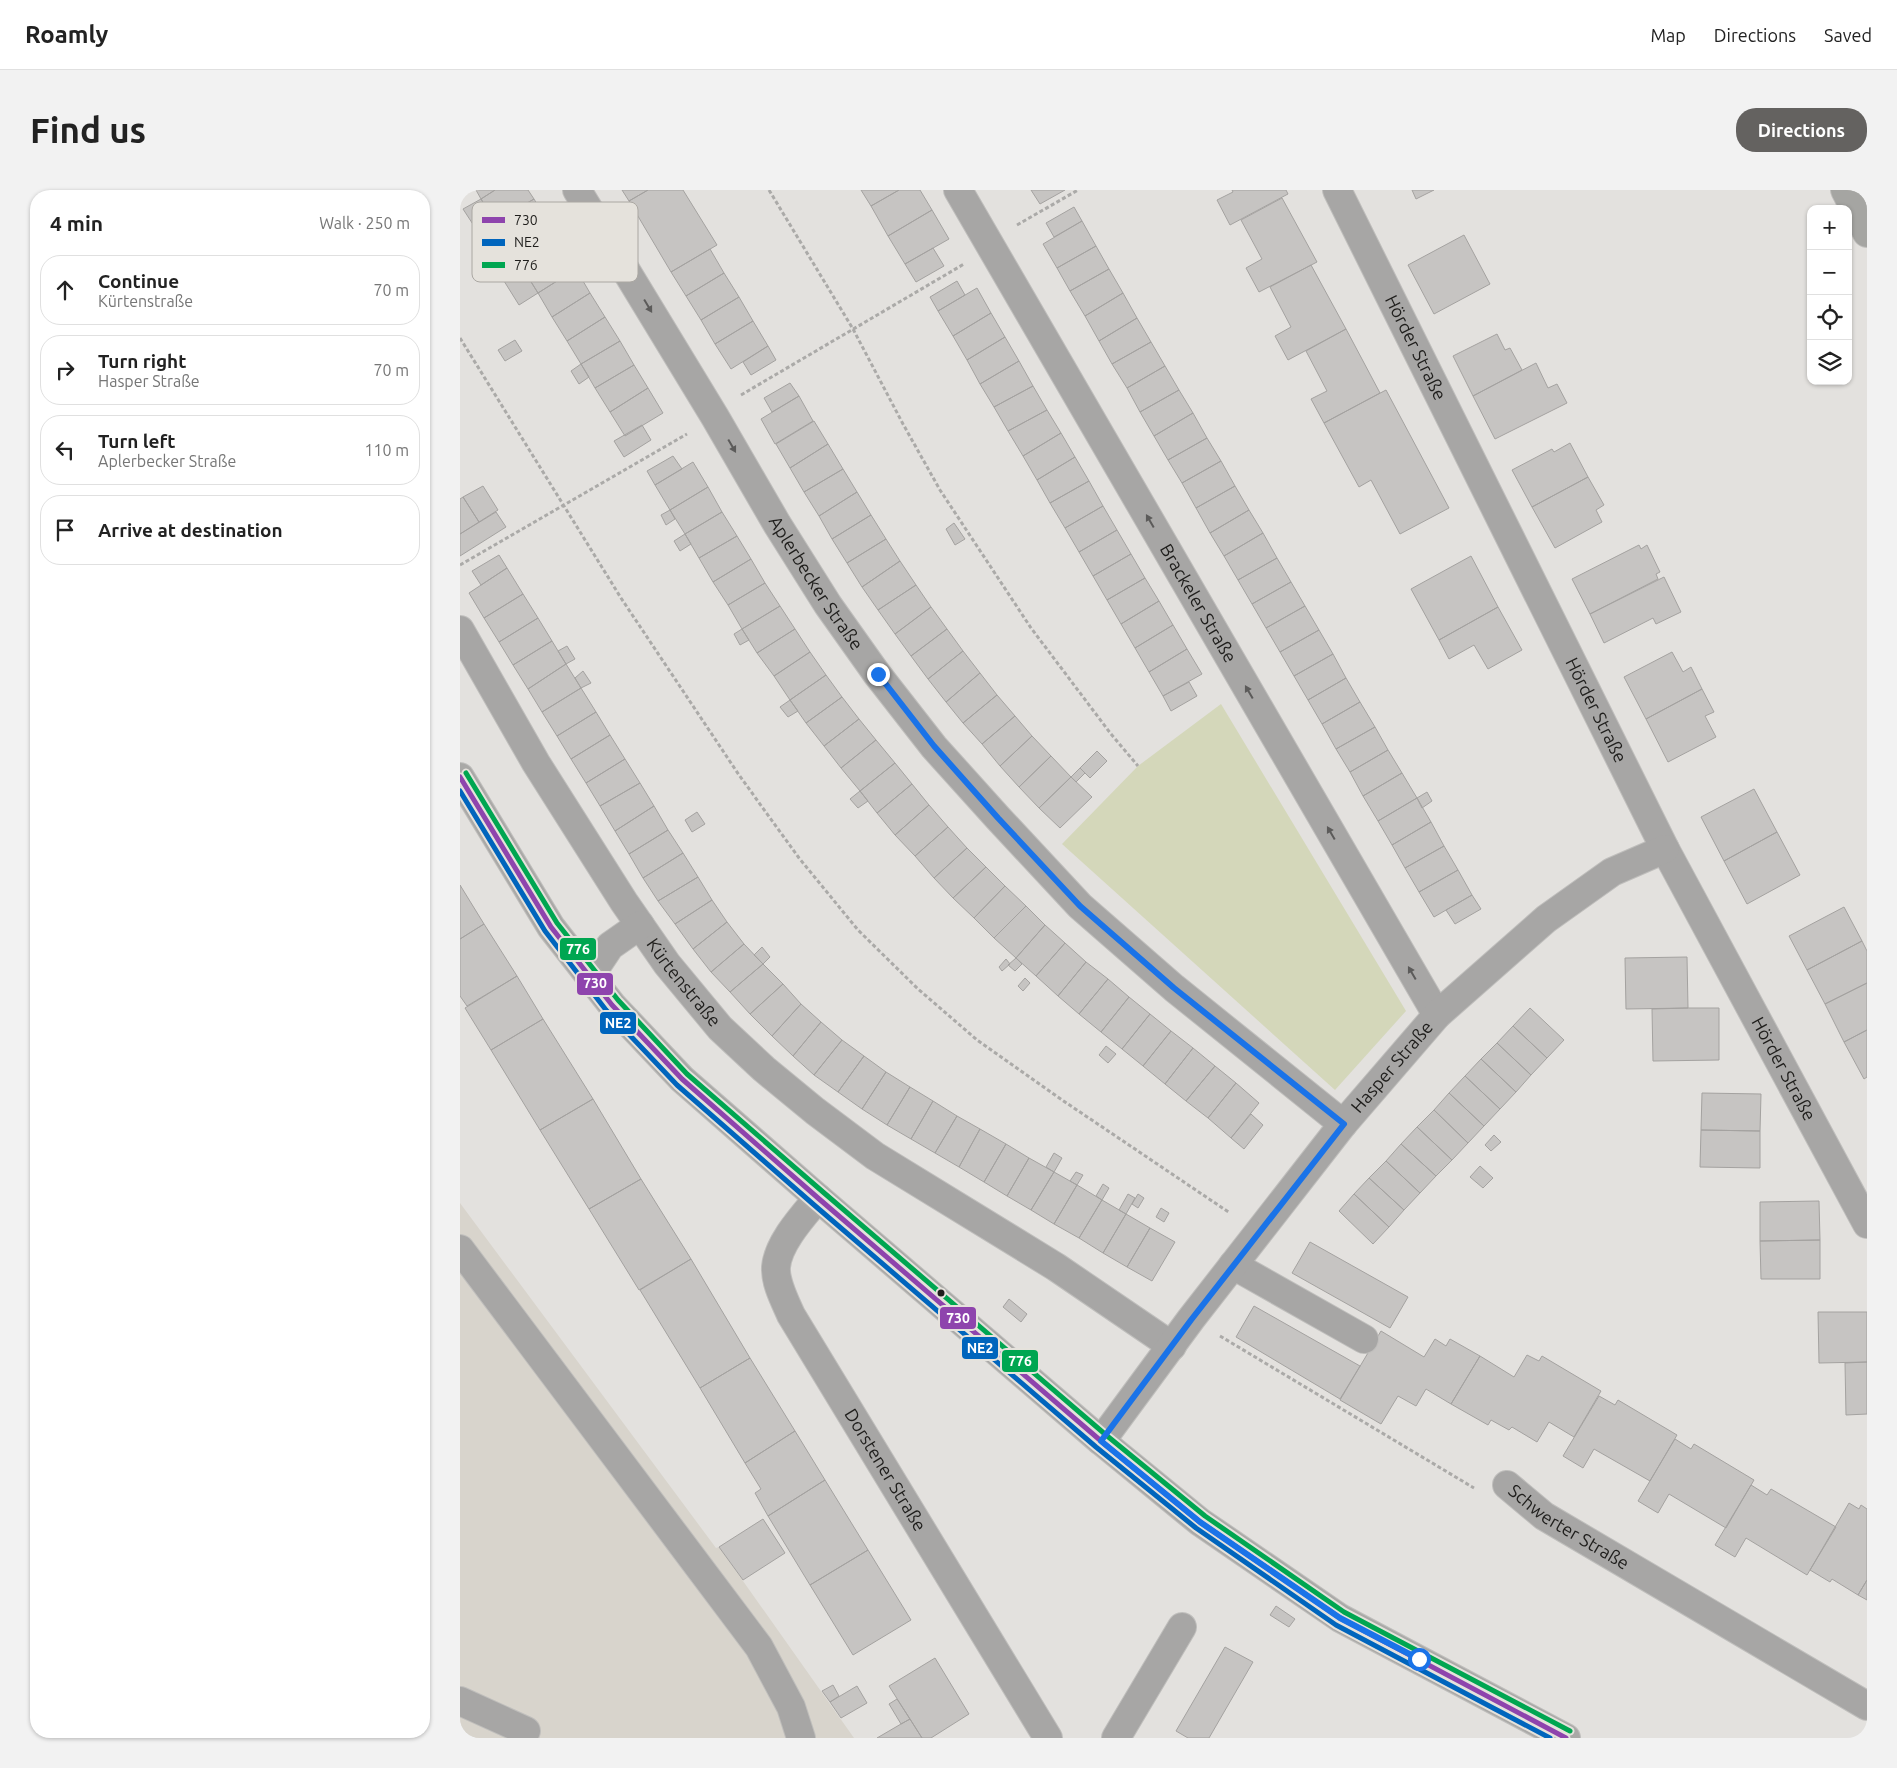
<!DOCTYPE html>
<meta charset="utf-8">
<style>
body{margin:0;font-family:Ubuntu,sans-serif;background:#f2f2f2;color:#222}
.controls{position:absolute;right:15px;top:15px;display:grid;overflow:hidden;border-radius:10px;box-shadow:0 1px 4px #0004}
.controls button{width:45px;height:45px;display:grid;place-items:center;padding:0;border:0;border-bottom:1px solid #e0e0e0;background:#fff;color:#222;font:25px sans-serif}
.stop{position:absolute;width:15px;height:15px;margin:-11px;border:4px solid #1a73e8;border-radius:50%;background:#fff}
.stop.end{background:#1a73e8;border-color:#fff;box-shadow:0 1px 5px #0008}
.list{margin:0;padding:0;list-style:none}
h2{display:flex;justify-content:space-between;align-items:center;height:65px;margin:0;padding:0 20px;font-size:21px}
h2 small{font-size:16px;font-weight:400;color:#767676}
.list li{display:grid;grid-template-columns:32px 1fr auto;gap:15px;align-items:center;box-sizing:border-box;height:70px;margin:0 10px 10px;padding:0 10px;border:1px solid #e0e0e0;border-radius:20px}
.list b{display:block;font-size:19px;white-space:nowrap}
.list p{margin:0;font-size:16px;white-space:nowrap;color:#767676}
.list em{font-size:16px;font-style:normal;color:#767676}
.icon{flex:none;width:28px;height:28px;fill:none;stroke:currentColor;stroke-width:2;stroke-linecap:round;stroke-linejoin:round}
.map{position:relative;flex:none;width:1407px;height:1548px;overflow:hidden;border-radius:20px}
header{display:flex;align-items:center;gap:30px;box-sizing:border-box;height:70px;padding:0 25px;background:#fff;border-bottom:1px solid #e0e0e0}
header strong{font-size:24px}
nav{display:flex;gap:28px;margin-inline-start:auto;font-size:18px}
.intro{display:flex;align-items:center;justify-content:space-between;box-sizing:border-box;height:120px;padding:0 30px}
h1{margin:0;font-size:35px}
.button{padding:12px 22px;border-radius:20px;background:#646260;color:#fff;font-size:18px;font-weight:700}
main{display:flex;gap:30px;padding:0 30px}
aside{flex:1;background:#fff;border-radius:20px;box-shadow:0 1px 4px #0004}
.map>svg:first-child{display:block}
</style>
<header>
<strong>Roamly</strong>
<nav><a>Map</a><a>Directions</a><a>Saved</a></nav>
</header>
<div class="intro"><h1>Find us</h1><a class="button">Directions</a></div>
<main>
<aside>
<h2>4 min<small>Walk · 250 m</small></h2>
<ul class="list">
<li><svg class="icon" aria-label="ahead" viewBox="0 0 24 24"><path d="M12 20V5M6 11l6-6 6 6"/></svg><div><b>Continue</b><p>Kürtenstraße</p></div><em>70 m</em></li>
<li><svg class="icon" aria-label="right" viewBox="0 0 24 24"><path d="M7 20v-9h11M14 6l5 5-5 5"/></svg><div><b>Turn right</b><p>Hasper Straße</p></div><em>70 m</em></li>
<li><svg class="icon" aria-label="left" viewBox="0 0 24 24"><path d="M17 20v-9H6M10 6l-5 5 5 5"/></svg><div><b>Turn left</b><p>Aplerbecker Straße</p></div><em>110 m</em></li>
<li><svg class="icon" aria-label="arrive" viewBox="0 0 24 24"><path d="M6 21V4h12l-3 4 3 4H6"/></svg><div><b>Arrive at destination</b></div></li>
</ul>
</aside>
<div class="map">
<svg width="1407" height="1548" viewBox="0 0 1407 1548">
<rect width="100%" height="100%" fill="#e3e1de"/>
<path fill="#d8d4cc" d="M0 1013 256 1358 259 1357 394 1548H0Z"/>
<path fill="#d4d7ba" d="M761 514 946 821 875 900 602 654 678 576Z"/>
<path fill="#c6c4c2" stroke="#a4a2a0" d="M16 0H35L21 9Z
M35 0H68L74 9 35 32 21 9Z
M162 0H188L169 11Z
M188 0H223L257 55 211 82 169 11Z
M401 0H439L411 16Z
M439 0H460L472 20 428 46 411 16Z
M571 0H605L580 14Z
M772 0H826L828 4 770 35 757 10 773 2Z
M952 0H974L956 9Z
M822 8 857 72 799 102 786 78 802 69 781 30Z
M21 9 35 32 18 42 3 19Z
M74 9 88 32 49 56 35 32Z
M614 17 622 31 594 47 586 33Z
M472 20 489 49 445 74 428 46Z
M622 31 636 56 597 78 583 54Z
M1004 45 1030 94 974 124 948 75Z
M102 56 116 79 78 103 63 79Z
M636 56 649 79 610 101 597 78Z
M473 58 484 76 456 92 445 74Z
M250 59 264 83 226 106 211 82Z
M851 75 886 139 828 170 815 146 831 137 810 97Z
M63 79 78 103 59 115 44 91Z
M116 79 130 103 92 127 78 103Z
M649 79 663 103 625 126 610 101Z
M264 83 279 107 241 130 226 106Z
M497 91 505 105 478 121 470 107Z
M517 98 531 123 493 146 478 121Z
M130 103 145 127 107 151 92 127Z
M663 103 677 128 639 151 625 126Z
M279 107 293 131 255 154 241 130Z
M531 123 545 147 507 170 493 146Z
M145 127 160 151 121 174 107 151Z
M677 128 691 152 652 174 639 151Z
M293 131 308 156 271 179 255 154Z
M886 139 920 203 864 233 851 209 867 201 846 161Z
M1037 144 1045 160 1050 158 1062 180 1013 206 993 166Z
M545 147 559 171 520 194 507 170Z
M55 150 62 161 45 171 38 160Z
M160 151 174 175 135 198 121 174Z
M691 152 705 176 667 198 652 174Z
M308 156 316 170 291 185 283 172Z
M559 171 573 196 534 217 520 194Z
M1076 173 1088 198 1097 194 1107 213 1035 249 1013 206Z
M121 174 129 187 119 194 111 181Z
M174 175 188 198 150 222 135 198Z
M705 176 719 200 680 222 667 198Z
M330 193 339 206 312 222 304 208Z
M573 196 587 220 548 241 534 217Z
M188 198 203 223 165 246 150 222Z
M719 200 733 223 694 246 680 222Z
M926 200 989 318 940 344 911 290 899 297 864 233Z
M339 206 353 231 315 254 301 229Z
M587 220 601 243 563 266 548 241Z
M733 223 747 248 708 270 694 246Z
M354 231 368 254 330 278 316 254Z
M182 235 191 250 164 267 154 251Z
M601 243 615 267 577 290 563 266Z
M747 248 761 271 722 293 708 270Z
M1110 253 1128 287 1072 317 1052 280 1092 259 1094 262Z
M368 254 383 279 344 302 330 278Z
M213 266 222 279 195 295 187 281Z
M615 267 629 291 590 313 577 290Z
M761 271 775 296 736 318 722 293Z
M233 272 248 297 210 320 195 295Z
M383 279 397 302 359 326 344 302Z
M1128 287 1144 315 1136 320 1142 332 1095 358 1072 317Z
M629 291 643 316 605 338 590 313Z
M23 296 38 320 19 332 3 307Z
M775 296 789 320 750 343 736 318Z
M248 297 262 322 225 344 210 320Z
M397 302 411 325 372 349 359 326Z
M3 307 19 332 0 344V309Z
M643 316 657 340 619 362 605 338Z
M210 320 215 329 206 335 201 325Z
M789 320 803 343 764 366 750 343Z
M36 322 46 337 0 366V344Z
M262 322 277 346 239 368 225 344Z
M411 325 426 349 387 373 372 349Z
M494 333 505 349 495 355 486 339Z
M657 340 671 364 633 386 619 362Z
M803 343 817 368 778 390 764 366Z
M225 344 231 354 220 361 214 351Z
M277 346 291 369 253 392 239 368Z
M426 349 440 371 402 397 387 373Z
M1179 355 1181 359 1187 355 1200 382 1196 384 1198 389 1130 424 1112 389Z
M671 364 685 388 647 410 633 386Z
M39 365 47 378 21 395 12 381Z
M1011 366 1038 417 979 450 951 399Z
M817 368 831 392 792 414 778 390Z
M291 369 305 393 268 415 253 392Z
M440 371 456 395 418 420 402 397Z
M47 378 63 404 24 428 9 403Z
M1204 387 1221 422 1196 434 1193 428 1144 453 1130 424Z
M685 388 699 411 661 434 647 410Z
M831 392 845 416 806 438 792 414Z
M305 393 320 416 282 439 268 415Z
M456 395 471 417 435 444 418 420Z
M63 404 78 428 39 452 24 428Z
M699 411 713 435 675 458 661 434Z
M320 416 335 439 297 463 282 439Z
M845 416 859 440 820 462 806 438Z
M471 417 487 439 451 466 435 444Z
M1038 417 1062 460 1028 479 1014 455 989 469 979 450Z
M78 428 92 451 53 475 39 452Z
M713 435 727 459 689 482 675 458Z
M282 439 289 450 280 455 274 444Z
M335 439 350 462 314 486 297 463Z
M487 439 503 461 468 489 451 466Z
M859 440 873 464 834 486 820 462Z
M92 451 106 474 68 499 53 475Z
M107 456 115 469 106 474 98 461Z
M727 459 742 484 703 506 689 482Z
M503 461 520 483 486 512 468 489Z
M350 462 366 485 330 510 314 486Z
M1212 462 1223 482 1231 477 1242 499 1186 529 1164 487Z
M873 464 886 488 848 510 834 486Z
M106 474 121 498 82 522 68 499Z
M123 481 131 493 121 498 115 488Z
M520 483 537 505 503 533 486 512Z
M366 485 382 507 346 533 330 510Z
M886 488 900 512 862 534 848 510Z
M729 492 737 506 711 521 703 506Z
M121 498 136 522 97 546 82 522Z
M1242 499 1254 522 1245 526 1256 547 1208 572 1186 529Z
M537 505 555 526 522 554 503 533Z
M382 507 399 529 364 556 346 533Z
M330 510 338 521 328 527 320 517Z
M900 512 915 537 876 559 862 534Z
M136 522 150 545 111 569 97 546Z
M555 526 572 546 540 576 522 554Z
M399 529 416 550 381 578 364 556Z
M915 537 928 560 890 582 876 559Z
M150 545 165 569 126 593 111 569Z
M572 546 591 566 559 597 540 576Z
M416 550 435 573 400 601 381 578Z
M928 560 942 583 903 606 890 582Z
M637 561 647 571 630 588 620 578Z
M591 566 611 587 579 618 559 597Z
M165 569 180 593 140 616 126 593Z
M435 573 452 594 417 623 400 601Z
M620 578 625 583 616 592 611 587Z
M942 583 957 608 918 631 903 606Z
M611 587 632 607 600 638 579 618Z
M180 593 194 616 155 641 140 616Z
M452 594 469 615 435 645 417 623Z
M1294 599 1317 642 1264 671 1241 627Z
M400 601 408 611 398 618 390 609Z
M967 602 972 611 962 618 957 608Z
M957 608 971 632 932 655 918 631Z
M469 615 488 637 455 666 435 645Z
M194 616 208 640 169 664 155 641Z
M237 622 245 634 232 642 225 630Z
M971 632 984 656 945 678 932 655Z
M488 637 507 658 474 688 455 666Z
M208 640 223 663 183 688 169 664Z
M1317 642 1340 685 1287 714 1264 671Z
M984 656 998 680 959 702 945 678Z
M507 658 526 677 493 708 474 688Z
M223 663 238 687 198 711 183 688Z
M526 677 545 696 514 728 493 708Z
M998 680 1012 705 974 727 959 702Z
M238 687 252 710 215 734 198 711Z
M0 695 24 734 0 749Z
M545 696 566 716 534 748 514 728Z
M1012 705 1021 719 995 734 986 720Z
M252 710 267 732 233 759 215 734Z
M566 716 585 735 556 768 534 748Z
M1384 717 1402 751 1347 780 1329 746Z
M267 732 284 754 251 782 233 759Z
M24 734 57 786 7 816 0 806V749Z
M585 735 605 753 576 786 556 768Z
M1402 751 1407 761V793L1365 814 1347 780Z
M605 753 626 772 598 806 576 786Z
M284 754 303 774 270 802 251 782Z
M302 757 310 767 303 774 294 765Z
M1227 767 1228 818 1166 819 1165 768Z
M556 768 562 774 555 781 548 775Z
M546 769 550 774 542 781 539 777Z
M626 772 648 789 619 824 598 806Z
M303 774 323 794 290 824 270 802Z
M57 786 83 829 31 860 5 818Z
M565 788 570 793 563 801 558 796Z
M648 789 669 807 641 842 619 824Z
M1407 793V840L1384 852 1365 814Z
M323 794 341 814 312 846 290 824Z
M669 807 690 824 662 859 641 842Z
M341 814 361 832 333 866 312 846Z
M1070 818 1104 850 1087 868 1053 836Z
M1228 818H1259V870L1193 871 1192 819Z
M690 824 711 841 683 876 662 859Z
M83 829 133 909 80 940 31 860Z
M361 832 382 850 354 885 333 866Z
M1053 836 1087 868 1071 885 1037 853Z
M1407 840V887L1404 889 1384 852Z
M711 841 733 858 705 894 683 876Z
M382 850 404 866 378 902 354 885Z
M1037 853 1071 885 1056 902 1021 869Z
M646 856 656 864 648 873 639 865Z
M733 858 755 876 726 911 705 894Z
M404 866 426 882 402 919 378 902Z
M1021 869 1056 902 1040 919 1005 886Z
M755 876 776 893 748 928 726 911Z
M426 882 450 897 427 935 402 919Z
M1005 886 1040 919 1024 936 989 903Z
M776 893 799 913 771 948 748 928Z
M450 897 473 911 451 949 427 935Z
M989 903 1024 936 1008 953 974 920Z
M1242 903 1301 904 1300 941 1241 940Z
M133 909 181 989 129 1019 80 940Z
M473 911 497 926 475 963 451 949Z
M974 920 1008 953 992 970 957 937Z
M791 924 803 935 784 959 771 948Z
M497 926 520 939 499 977 475 963Z
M957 937 992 970 976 986 941 954Z
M520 939 546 954 524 992 499 977Z
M1241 940 1300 941V978L1240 977Z
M1034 945 1041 952 1031 961 1025 955Z
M546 954 569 968 547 1006 524 992Z
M941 954 976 986 960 1003 926 971Z
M594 963 602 968 594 982 586 977Z
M569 968 594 982 571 1020 547 1006Z
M926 971 960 1003 944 1020 909 988Z
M1020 976 1033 988 1023 998 1010 987Z
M594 982 617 995 594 1034 571 1020Z
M616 982 623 985 617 995 610 991Z
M909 988 944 1020 929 1037 894 1004Z
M181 989 231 1069 179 1100 129 1019Z
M643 994 649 998 642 1010 636 1006Z
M617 995 642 1010 619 1048 594 1034Z
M668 1004 675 1008 666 1024 659 1020Z
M678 1004 684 1008 678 1018 672 1014Z
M894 1004 929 1037 913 1054 879 1021Z
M642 1010 666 1024 643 1063 619 1048Z
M1359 1011 1360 1050 1300 1051V1012Z
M701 1018 709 1023 704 1032 696 1027Z
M666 1024 690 1038 667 1077 643 1063Z
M690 1038 715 1052 692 1091 667 1077Z
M1360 1050V1089H1301L1300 1051Z
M850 1052 948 1107 930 1138 832 1083Z
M231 1069 290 1168 240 1198 180 1100Z
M549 1109 567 1124 561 1132 543 1117Z
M794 1116 900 1176 880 1209 776 1147Z
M1358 1122H1407V1172L1359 1173Z
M921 1141 964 1167 975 1149 986 1156 990 1149 1020 1166 991 1214 966 1199 956 1216 938 1206 921 1234 880 1210Z
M1067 1165 1079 1171 1082 1166 1141 1201 1114 1247 1089 1232 1077 1252 1052 1237 1049 1240 1031 1230 1028 1235 991 1214 1020 1166 1054 1187Z
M290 1168 335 1241 285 1273 240 1198Z
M1407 1172V1224L1386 1225 1385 1173Z
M1139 1206 1155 1215 1158 1210 1217 1245 1190 1291 1134 1259 1123 1278 1103 1266Z
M335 1241 365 1290 308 1326 295 1303 301 1299 285 1273Z
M1215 1249 1231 1259 1234 1254 1294 1290 1266 1338 1209 1304 1198 1323 1178 1311Z
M365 1290 408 1360 350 1395 308 1326Z
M1291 1295 1307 1305 1311 1299 1376 1337 1347 1385 1286 1348 1275 1367 1255 1355Z
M1389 1313 1399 1319 1401 1315 1407 1319V1390L1398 1405 1372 1389 1370 1392 1350 1380Z
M303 1329 325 1363 283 1390 259 1357Z
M408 1360 451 1430 393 1465 350 1395Z
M1407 1390V1410L1398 1405Z
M816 1416 835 1429 829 1437 810 1425Z
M765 1457 793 1472 749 1548H728L716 1541Z
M475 1468 509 1524 471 1548H462L429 1496Z
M373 1495 379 1506 370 1512 362 1501Z
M397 1496 407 1513 381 1528 370 1512Z
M437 1509 450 1529 441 1534 429 1514Z
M450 1529 462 1548H417L441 1534Z"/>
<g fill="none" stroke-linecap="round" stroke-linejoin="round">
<defs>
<g id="minor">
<path id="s1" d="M117 0 255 227 317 334 368 415 417 484 474 557 538 628 620 716 714 798 883 934"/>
<path id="s2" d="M498 0 977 825"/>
<path id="s3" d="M877 0 1205 659 1407 1034"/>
<path id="s4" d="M0 440 76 573 164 712 207 774 260 838 304 879 355 921 415 966 596 1077 712 1156"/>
<path d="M130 786 150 756 180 735"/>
<path id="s5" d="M358 1008C343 1026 318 1053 316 1077 315 1093 325 1111 331 1125L588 1548"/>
<path d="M0 1059 299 1457 331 1517 341 1548"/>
<path d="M773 1075 904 1149"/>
<path id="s6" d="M641 1251 731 1129 883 934 977 825 1086 729 1152 682 1205 659"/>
<path id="s7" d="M1047 1295 1084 1326 1407 1516"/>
<path d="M0 1511 66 1541"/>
<path d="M656 1548 722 1437"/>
</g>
<path id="major" d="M0 587 91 737 152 815 222 889 358 1008 641 1251 740 1332 880 1428 1106 1548"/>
<path id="highway" d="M1385 0 1407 43"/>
</defs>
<use href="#minor" stroke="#bfbebc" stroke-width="30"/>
<use href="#major" stroke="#bfbebc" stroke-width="30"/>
<use href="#highway" stroke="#bfbebc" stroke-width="30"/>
<path stroke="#abaaa8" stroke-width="3" stroke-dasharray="4 2.5" stroke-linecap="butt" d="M309 0 393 139 443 234 480 300 571 438 651 544 678 576
M557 35 618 0
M0 148 161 408 279 585 339 668 398 740 458 799 517 850 605 912 770 1023
M281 205 504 74
M0 375 227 244
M760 1146 1014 1298"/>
<use href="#minor" stroke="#a7a6a5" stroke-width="28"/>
<use href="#major" stroke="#aaa9a7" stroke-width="28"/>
<use href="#highway" stroke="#a5a5a2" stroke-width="28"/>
<defs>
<path id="bus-1" d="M0 587 91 737 152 815 222 889 358 1008 641 1251 740 1332 880 1428 1106 1548"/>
<path id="bus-2" d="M0 601 85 741 146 820 217 895 353 1014 636 1257 736 1338 876 1435 1090 1548"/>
<path id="bus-3" d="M6 583 97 733 158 810 227 884 363 1002 646 1245 745 1326 884 1422 1110 1541"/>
</defs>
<use href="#bus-1" stroke="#e5e2dc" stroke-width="9"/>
<use href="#bus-2" stroke="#e5e2dc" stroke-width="9"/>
<use href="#bus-3" stroke="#e5e2dc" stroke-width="9"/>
<use href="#bus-1" stroke="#8e44ad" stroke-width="5"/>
<use href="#bus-2" stroke="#0065bd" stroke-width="5"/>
<use href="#bus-3" stroke="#00a651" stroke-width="5"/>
</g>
<defs><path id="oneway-solid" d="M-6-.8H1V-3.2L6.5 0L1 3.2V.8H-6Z" transform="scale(1.25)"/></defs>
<g fill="#5c5b5a">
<use href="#oneway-solid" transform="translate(188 116) rotate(59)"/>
<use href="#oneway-solid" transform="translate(272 256) rotate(60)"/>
<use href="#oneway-solid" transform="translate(690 331) rotate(-120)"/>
<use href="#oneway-solid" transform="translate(789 502) rotate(-120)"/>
<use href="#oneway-solid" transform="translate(871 643) rotate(-120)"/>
<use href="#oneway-solid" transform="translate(952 783) rotate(-120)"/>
</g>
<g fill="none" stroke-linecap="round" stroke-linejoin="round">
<path stroke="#1a73e8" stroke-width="6" d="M418 484 474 556 538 628 620 716 714 798 884 934 731 1130 641 1251 740 1332 880 1428 959 1469"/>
</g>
<circle fill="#1f1e1c" stroke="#e5e2dc" stroke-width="2" cx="481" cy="1103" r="4.5"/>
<g text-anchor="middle" stroke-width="4" stroke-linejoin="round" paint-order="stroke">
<g font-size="18" fill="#1f1e1c" stroke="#e5e2dc">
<text dy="6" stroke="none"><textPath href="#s3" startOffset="176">Hörder Straße</textPath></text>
<text dy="6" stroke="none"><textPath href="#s1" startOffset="460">Aplerbecker Straße</textPath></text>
<text dy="6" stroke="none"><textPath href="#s2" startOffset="478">Brackeler Straße</textPath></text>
<text dy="6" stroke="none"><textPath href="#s3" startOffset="581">Hörder Straße</textPath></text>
<text dy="6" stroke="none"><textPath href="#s4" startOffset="418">Kürtenstraße</textPath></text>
<text dy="6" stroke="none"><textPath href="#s6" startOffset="474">Hasper Straße</textPath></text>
<text dy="6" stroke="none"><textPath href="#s3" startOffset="986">Hörder Straße</textPath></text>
<text dy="6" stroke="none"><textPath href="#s5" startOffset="314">Dorstener Straße</textPath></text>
<text dy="6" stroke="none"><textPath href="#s7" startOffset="75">Schwerter Straße</textPath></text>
</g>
</g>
<rect x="12" y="12" width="166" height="80" rx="8" fill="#e5e2dc" stroke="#aaa7a2" stroke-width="1"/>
<rect x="22" y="27" width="23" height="6" fill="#8e44ad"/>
<rect x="22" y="49" width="23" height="7" fill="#0065bd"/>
<rect x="22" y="72" width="23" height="6" fill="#00a651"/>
<g font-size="14" fill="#1f1e1c">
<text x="54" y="35">730</text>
<text x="54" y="57">NE2</text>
<text x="54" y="80">776</text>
</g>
<g stroke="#e5e2dc" stroke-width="2">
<rect x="99" y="747" width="38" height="24" rx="5" fill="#00a651"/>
<rect x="116" y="782" width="38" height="24" rx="5" fill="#8e44ad"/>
<rect x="139" y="821" width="38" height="24" rx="5" fill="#0065bd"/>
<rect x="479" y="1116" width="38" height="24" rx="5" fill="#8e44ad"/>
<rect x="501" y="1146" width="38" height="24" rx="5" fill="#0065bd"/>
<rect x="541" y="1159" width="38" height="24" rx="5" fill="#00a651"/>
</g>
<g font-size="14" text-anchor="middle" font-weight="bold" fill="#fff">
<text x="118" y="764">776</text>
<text x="135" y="798">730</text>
<text x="158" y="838">NE2</text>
<text x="498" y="1133">730</text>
<text x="520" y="1163">NE2</text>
<text x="560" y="1176">776</text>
</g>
</svg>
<div class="controls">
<button>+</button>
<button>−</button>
<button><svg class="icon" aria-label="locate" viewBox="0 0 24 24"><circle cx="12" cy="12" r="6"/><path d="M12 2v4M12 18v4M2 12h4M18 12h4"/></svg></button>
<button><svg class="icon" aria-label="layers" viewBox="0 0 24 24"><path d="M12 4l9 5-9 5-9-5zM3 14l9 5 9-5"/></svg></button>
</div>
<div class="stop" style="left:959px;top:1469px"></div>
<div class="stop end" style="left:418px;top:484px"></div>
</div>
</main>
